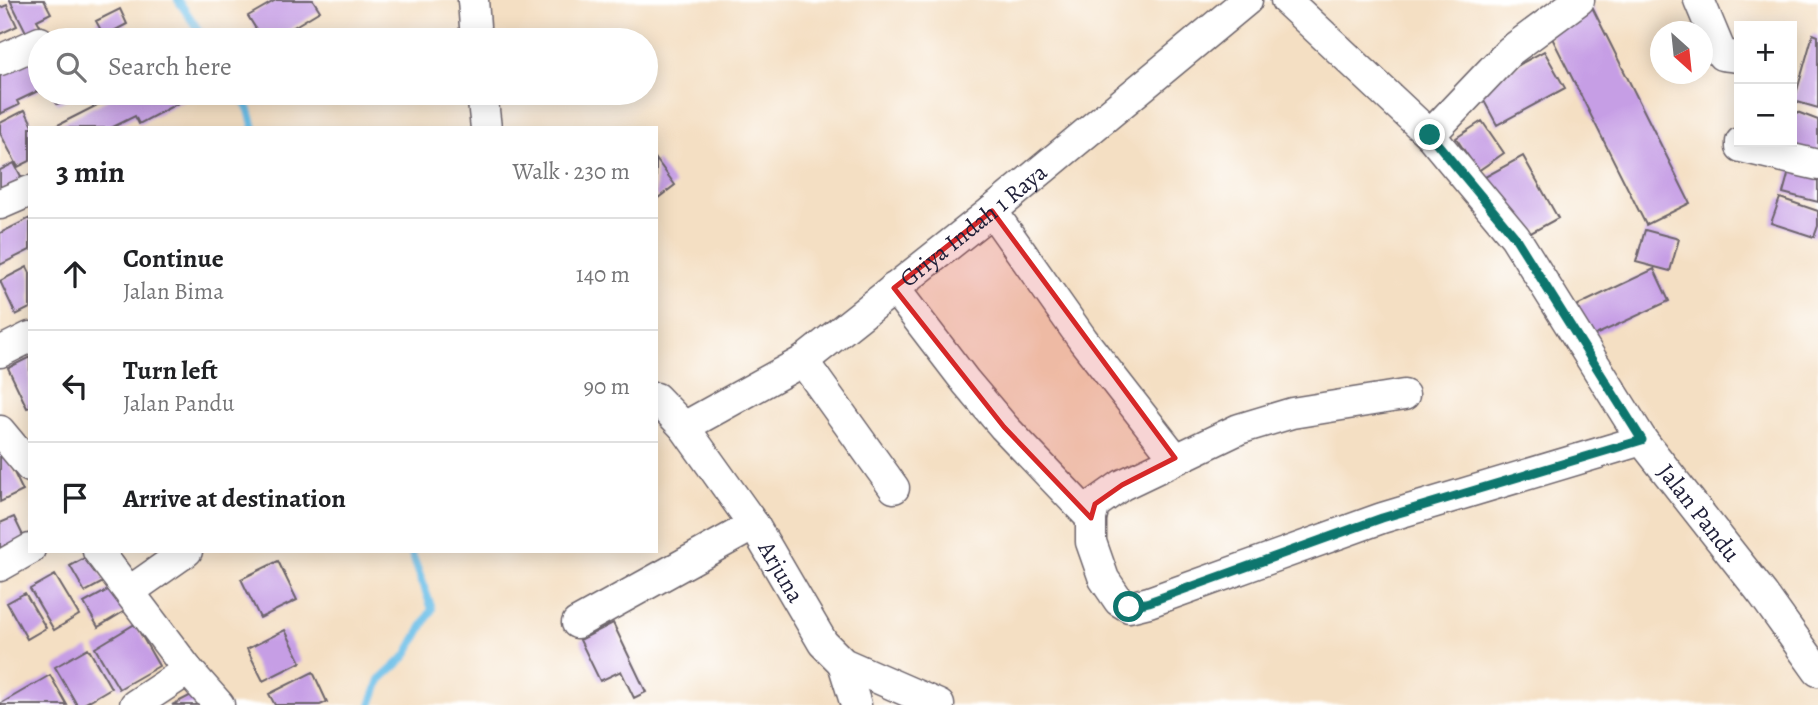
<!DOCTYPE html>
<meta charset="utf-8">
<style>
body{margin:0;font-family:Alegreya,serif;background:#f2f2f2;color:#202124}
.controls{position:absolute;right:21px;top:21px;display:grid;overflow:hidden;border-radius:0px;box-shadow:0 4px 18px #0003}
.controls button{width:63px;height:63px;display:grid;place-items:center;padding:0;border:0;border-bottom:2px solid #e0e0e0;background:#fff;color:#202124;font:35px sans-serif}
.compass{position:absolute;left:1650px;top:21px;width:63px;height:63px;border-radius:50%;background:#fff;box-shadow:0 4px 18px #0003;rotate:153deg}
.stop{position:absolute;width:21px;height:21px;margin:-16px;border:5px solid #0f766e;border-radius:50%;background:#fff}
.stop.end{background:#0f766e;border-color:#fff;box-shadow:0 2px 7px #0008}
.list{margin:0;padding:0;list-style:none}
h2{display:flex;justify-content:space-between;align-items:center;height:91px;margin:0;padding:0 28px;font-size:30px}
h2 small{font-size:23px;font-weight:400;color:#757577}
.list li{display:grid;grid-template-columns:46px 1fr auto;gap:21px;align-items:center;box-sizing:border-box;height:112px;padding:0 28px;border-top:2px solid #e0e0e0}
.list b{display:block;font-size:26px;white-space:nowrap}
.list p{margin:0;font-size:23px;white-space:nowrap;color:#757577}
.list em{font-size:23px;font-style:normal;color:#757577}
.icon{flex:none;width:38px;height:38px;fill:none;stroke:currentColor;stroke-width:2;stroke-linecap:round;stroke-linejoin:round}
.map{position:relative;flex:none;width:1818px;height:705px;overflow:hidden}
.search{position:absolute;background:#fff;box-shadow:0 4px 18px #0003;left:28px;top:28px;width:630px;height:77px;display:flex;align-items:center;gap:18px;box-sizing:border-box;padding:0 24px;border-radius:38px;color:#757577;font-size:26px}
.panel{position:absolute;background:#fff;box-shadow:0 4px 18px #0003;left:28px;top:126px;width:630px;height:427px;border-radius:0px}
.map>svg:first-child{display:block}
</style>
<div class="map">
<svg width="1818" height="705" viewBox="0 0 1818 705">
<rect width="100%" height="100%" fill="#fff"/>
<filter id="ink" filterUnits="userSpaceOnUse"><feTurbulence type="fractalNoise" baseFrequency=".0143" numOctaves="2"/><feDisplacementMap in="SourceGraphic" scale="14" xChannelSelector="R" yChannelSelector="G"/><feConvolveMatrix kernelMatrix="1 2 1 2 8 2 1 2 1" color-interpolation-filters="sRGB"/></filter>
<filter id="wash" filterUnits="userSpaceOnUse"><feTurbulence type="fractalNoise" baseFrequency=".00686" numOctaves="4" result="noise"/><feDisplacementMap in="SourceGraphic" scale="28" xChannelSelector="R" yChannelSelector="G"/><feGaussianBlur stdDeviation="1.57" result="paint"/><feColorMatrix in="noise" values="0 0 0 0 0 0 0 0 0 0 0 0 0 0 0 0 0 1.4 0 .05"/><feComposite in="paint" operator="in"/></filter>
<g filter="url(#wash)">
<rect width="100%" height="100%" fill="#f4dfc3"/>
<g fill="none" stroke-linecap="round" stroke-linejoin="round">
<path stroke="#6cbfe8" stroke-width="8" d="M178 0 205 40
M238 93 249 110 254 128
M371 705 380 680 406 656 432 609 411 551"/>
</g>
<g id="blocks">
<path fill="#c69ee5" d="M10 0H44L51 13 37 20 41 27 27 34Z
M276 0H313L320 11 272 40H263L248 16Z
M7 5 17 26 0 34V8Z
M1592 7 1690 203 1646 225 1548 30Z
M120 9 127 24 104 36 96 21Z
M1813 34 1818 36V108L1794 101Z
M1544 51 1565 88 1497 125 1477 88Z
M40 55V90L17 101 19 105 0 114V75Z
M51 93H82L57 104Z
M121 93H181L184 100 139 124 135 116 111 128H52Z
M25 110 34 128H30V161L18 167 0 133V123Z
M1792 110 1818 120V158L1775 142H1792Z
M1482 121 1504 153 1478 171 1456 138Z
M1523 156 1558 218 1520 239 1485 177Z
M656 159 675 185 658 198 656 195Z
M14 163 23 180 0 191V170Z
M1791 164 1818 172V202L1783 193Z
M1780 198 1818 211V226L1814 237 1771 223Z
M30 218V250L0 265V233Z
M1645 230 1679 239 1670 271 1636 262Z
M27 267 30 273V308L16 315 0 281Z
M1654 269 1669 301 1589 338 1574 307Z
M30 357V407L27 408 8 368Z
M0 444 23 491 0 502Z
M14 517 28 546 0 559V523Z
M90 555 105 581 85 592 70 566Z
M278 561 297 600 260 618 241 579Z
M55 575 79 615 54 630 30 589Z
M115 586 128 609 98 627 84 603Z
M25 593 46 628 27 639 7 603Z
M613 623 646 692 634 698 621 671 600 681 580 640Z
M135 624 159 666 119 689 95 648Z
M285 630 301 662 263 681 247 649Z
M88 648 111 688 82 705H77L55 667Z
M313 672 327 702 320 705H275L269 694Z
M50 675 67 705H0V704Z
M201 690 209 705H172Z"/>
</g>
</g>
<g filter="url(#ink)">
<use href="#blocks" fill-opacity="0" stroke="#6c646b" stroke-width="2"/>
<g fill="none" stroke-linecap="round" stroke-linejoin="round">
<defs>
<g id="minor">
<path d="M473 0 476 40"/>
<path id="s1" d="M1286 0 1430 135 1515 237 1642 440 1763 594 1818 671"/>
<path d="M1699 0 1722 55 1739 57"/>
<path d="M0 60 40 42"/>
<path d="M482 93 486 128"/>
<path d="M1430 135 1510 51 1579 0"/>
<path d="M1741 142V147L1818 165"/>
<path d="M0 204 30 191"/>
<path d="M992 211 1083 340 1175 458"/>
<path d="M894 288 966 382 1004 427 1091 518"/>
<path d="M0 352 30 337"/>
<path d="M803 361 894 488"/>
<path d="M1404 395 1292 413 1239 429 1122 485 1095 504 1091 518V542L1104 579 1119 601 1129 607 1149 602 1382 518 1642 440"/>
<path id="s2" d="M656 398 684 427 754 525 823 643 843 663 939 705"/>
<path id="s3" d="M684 427 803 361 992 211 1247 0"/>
<path d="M0 431 30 467"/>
<path d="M98 551 188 670 219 705"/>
<path d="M0 566 30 549"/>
<path d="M130 591 187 551"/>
<path d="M577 623 754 525"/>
<path d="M843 663 856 705"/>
<path d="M135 705 188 670"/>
</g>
</defs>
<use href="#minor" stroke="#6c646b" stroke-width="33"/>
<use href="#minor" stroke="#fff" stroke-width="30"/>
</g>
</g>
<g fill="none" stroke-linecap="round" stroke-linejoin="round" filter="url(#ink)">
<path stroke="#0f766e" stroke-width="9" d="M1129 607 1149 602 1382 518 1642 440 1515 237 1430 135"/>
</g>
<path fill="#d62828" fill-opacity="0.2" stroke="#d62828" stroke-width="5" stroke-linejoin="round" d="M992 211 1175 458 1122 485 1095 504 1091 518 1004 427 894 288Z"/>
<g text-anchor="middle" stroke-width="5" stroke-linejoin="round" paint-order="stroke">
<g font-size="24" fill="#22223b" stroke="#fff">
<text dy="8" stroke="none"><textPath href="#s3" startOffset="354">Griya Indah 1 Raya</textPath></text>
<text dy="8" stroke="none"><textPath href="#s1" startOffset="662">Jalan Pandu</textPath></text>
<text dy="8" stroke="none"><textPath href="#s2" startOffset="215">Arjuna</textPath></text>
</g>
</g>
</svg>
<div class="controls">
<button>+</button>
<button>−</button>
</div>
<svg class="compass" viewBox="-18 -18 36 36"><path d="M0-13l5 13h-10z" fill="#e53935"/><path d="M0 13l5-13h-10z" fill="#757577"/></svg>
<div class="stop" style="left:1129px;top:607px"></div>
<div class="stop end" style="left:1430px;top:135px"></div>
<div class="search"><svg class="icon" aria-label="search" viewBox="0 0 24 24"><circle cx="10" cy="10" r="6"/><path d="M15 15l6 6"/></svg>Search here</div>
<section class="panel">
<h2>3 min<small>Walk · 230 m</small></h2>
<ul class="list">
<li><svg class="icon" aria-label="ahead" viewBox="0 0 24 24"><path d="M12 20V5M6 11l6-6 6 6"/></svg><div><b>Continue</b><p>Jalan Bima</p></div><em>140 m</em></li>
<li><svg class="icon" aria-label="left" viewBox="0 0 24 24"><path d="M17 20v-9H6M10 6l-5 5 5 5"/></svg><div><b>Turn left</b><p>Jalan Pandu</p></div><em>90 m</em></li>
<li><svg class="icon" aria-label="arrive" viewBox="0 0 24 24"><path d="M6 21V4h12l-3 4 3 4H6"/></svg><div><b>Arrive at destination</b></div></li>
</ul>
</section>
</div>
